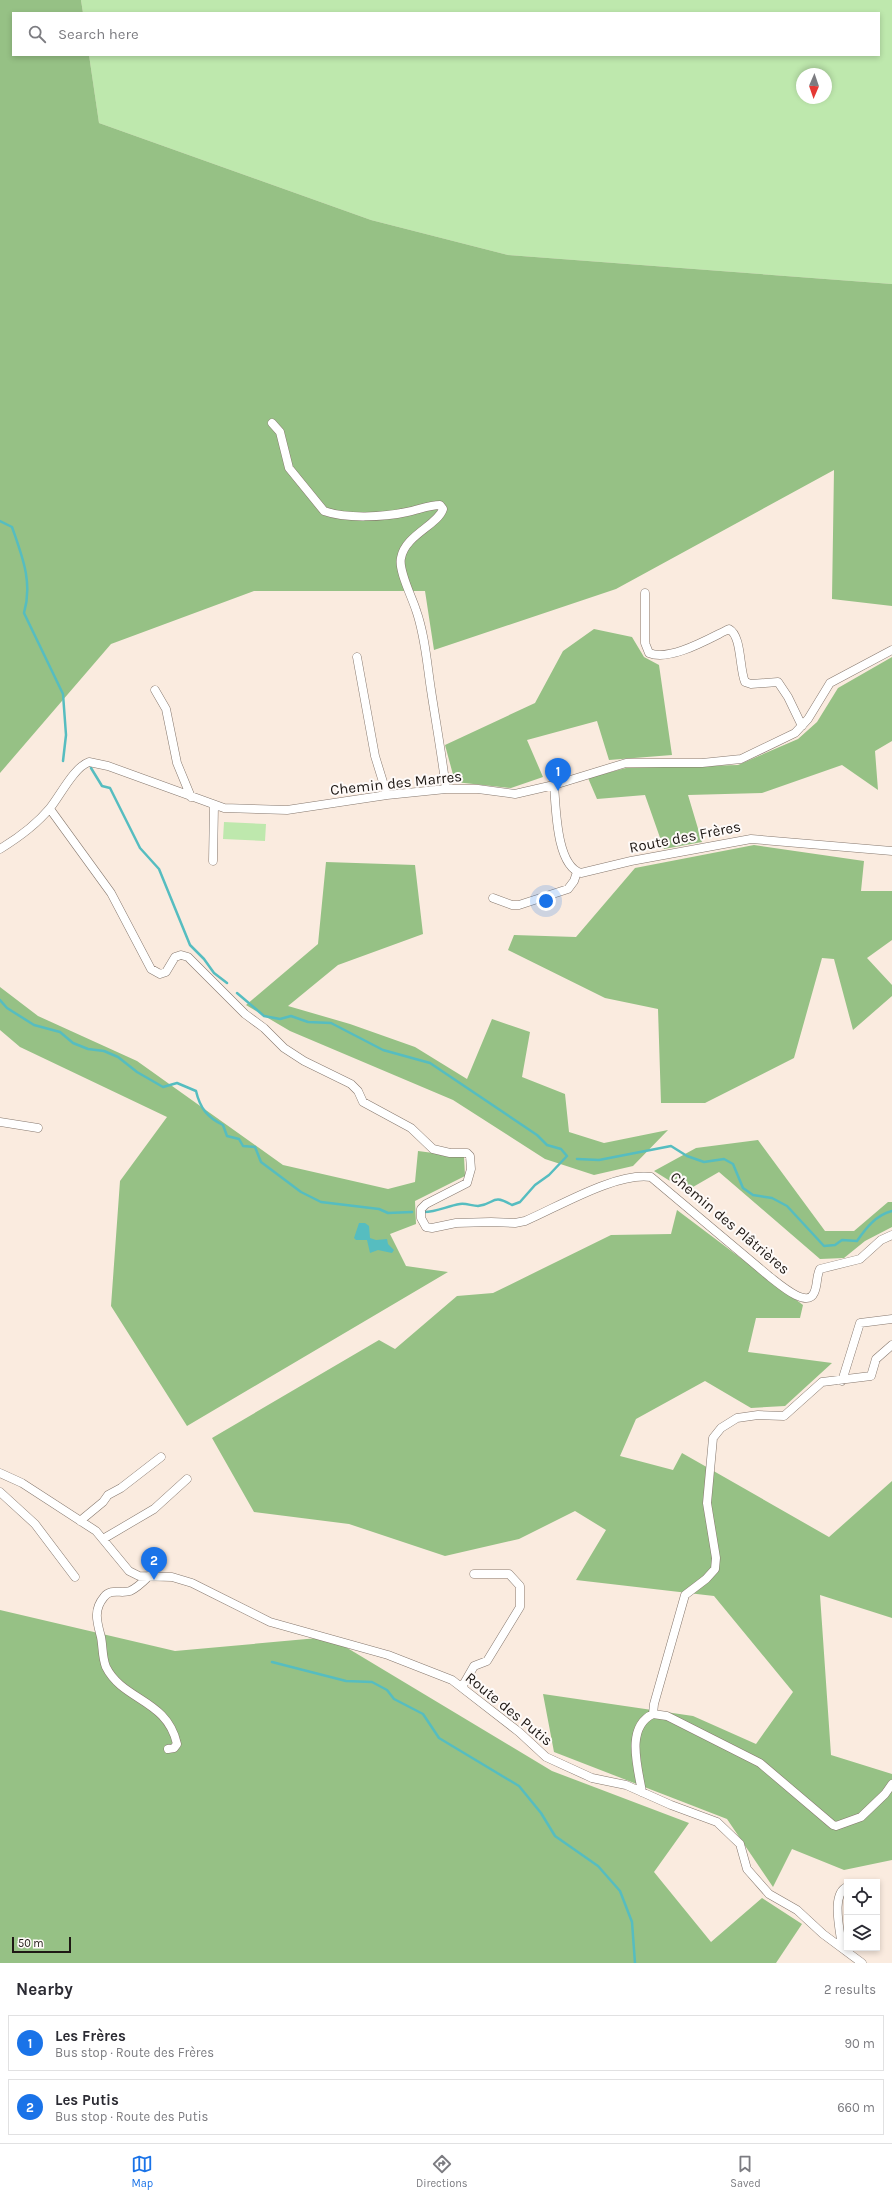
<!DOCTYPE html>
<meta charset="utf-8">
<style>
body{margin:0;font-family:Karla,sans-serif;background:#f7f7f7;color:#2b2b33}
.controls{position:absolute;right:12px;bottom:12px;display:grid;overflow:hidden;border-radius:0px;box-shadow:0 2px 6px #0003}
.controls button{width:36px;height:36px;display:grid;place-items:center;padding:0;border:0;border-bottom:1px solid #e1e1e2;background:#fff;color:#2b2b33;font:20px sans-serif}
.compass{position:absolute;left:796px;top:68px;width:36px;height:36px;border-radius:50%;background:#fff;box-shadow:0 2px 6px #0003;rotate:182deg}
.scale{position:absolute;left:12px;bottom:10px;width:59px;box-sizing:border-box;padding-left:4px;border:2px solid #1e1814;border-top:0;font-size:11px;line-height:14px;white-space:nowrap;color:#1e1814;-webkit-text-stroke:3px #fefaf8;paint-order:stroke}
.you{position:absolute;left:546px;top:901px;width:14px;height:14px;margin:-10px;border:3px solid #fff;border-radius:50%;background:#1a73e8;box-shadow:0 0 0 6px #1a73e833}
.badge{display:grid;place-items:center;width:26px;height:26px;border-radius:50%;background:#1a73e8;color:#fff;font-size:13px;font-weight:700}
.pin{position:absolute;translate:-50% -33px;filter:drop-shadow(0 1px 2px #0008)}
.pin::after{content:'';position:absolute;top:21px;width:14px;height:12px;background:inherit;clip-path:polygon(0 0,100% 0,50% 100%)}
.list{margin:0;padding:0;list-style:none}
h2{display:flex;justify-content:space-between;align-items:center;height:52px;margin:0;padding:0 16px;font-size:17px}
h2 small{font-size:13px;font-weight:400;color:#7c7c81}
.list li{display:grid;grid-template-columns:26px 1fr auto;gap:12px;align-items:center;box-sizing:border-box;height:56px;margin:0 8px 8px;padding:0 8px;border:1px solid #e1e1e2;border-radius:0px}
.list b{display:block;font-size:15px;white-space:nowrap}
.list p{margin:0;font-size:13px;white-space:nowrap;color:#7c7c81}
.list em{font-size:13px;font-style:normal;color:#7c7c81}
.icon{flex:none;width:22px;height:22px;fill:none;stroke:currentColor;stroke-width:2;stroke-linecap:round;stroke-linejoin:round}
.map{position:relative;flex:none;width:892px;height:1963px;overflow:hidden}
.search{position:absolute;background:#fff;box-shadow:0 2px 6px #0003;left:12px;right:12px;top:12px;height:44px;display:flex;align-items:center;gap:10px;box-sizing:border-box;padding:0 14px;border-radius:0px;color:#7c7c81;font-size:15px}
.sheet{height:180px;background:#fff}
nav{display:flex;justify-content:space-around;align-items:center;box-sizing:border-box;height:56px;border-top:1px solid #e1e1e2;background:#fff;font-size:11px;color:#7c7c81}
nav a{display:grid;justify-items:center;gap:2px}
nav .on{color:#1a73e8}
.map>svg:first-child{display:block}
</style>
<div class="map">
<svg width="892" height="1963" viewBox="0 0 892 1963">
<rect width="100%" height="100%" fill="#faebdf"/>
<path fill="#bee8ad" fill-rule="evenodd" d="M81 0H892V284L508 255 371 220 99 123 89 55H879V13H83ZM802 74H826V98H802Z
M224 822 266 824 265 841 223 839Z"/>
<path fill="#96c185" d="M0 0H81L83 13H13V55H89L99 123 371 220 508 255 892 284V606L832 599 834 470 616 589 434 650 425 591H254L111 644 0 773Z
M594 629 632 637 644 657 659 665 672 755 609 760 597 721 527 740 543 777 511 788 455 782 445 745 535 703 563 651Z
M892 657V741L875 751 878 790 842 765 762 793 688 795 702 842 664 849 645 795 597 799 588 778 626 768 738 765 798 739 817 722 838 688Z
M754 845 864 861 861 891H892V940L867 958 892 985V996L853 1030 834 959 822 958 794 1058 705 1103H661L658 1009 605 998 508 950 514 935 576 937 635 868Z
M326 862 415 865 423 934 338 965 288 1006 350 1024 415 1047 467 1079 492 1019 530 1032 522 1077 565 1094 569 1132 604 1143 668 1130 633 1166 594 1175 545 1159 453 1100 290 1031 246 1005 318 944Z
M0 987 38 1016 137 1061 283 1165 388 1189 415 1182 418 1151 464 1157 465 1176 415 1201 416 1224 390 1234 406 1266 448 1272 187 1426 111 1306 120 1181 167 1117 20 1047 0 1030Z
M758 1140 825 1231H854L888 1202H892V1227L865 1241 844 1258 820 1259 719 1172 686 1191 654 1171 696 1148Z
M677 1210 803 1305 800 1318H756L748 1352 832 1363 785 1406 751 1408 705 1381 636 1419 620 1456 673 1470 682 1453 829 1537 892 1481V1618L820 1595 831 1755 892 1774V1860L844 1870 792 1849 773 1887 727 1819 554 1752 543 1694 693 1716 756 1744 793 1692 714 1596 576 1580 606 1530 575 1511 519 1539 445 1556 349 1524 254 1512 212 1438 379 1340 395 1349 457 1296 493 1293 611 1235 671 1234Z
M0 1610 175 1651 329 1637 552 1771 689 1823 654 1872 711 1942 762 1898 802 1924 776 1963H0Z"/>
<path fill="#56bdc0" d="M359 1223H365L369 1226 370 1238 376 1240 387 1239 388 1244 394 1250 392 1253 378 1250 370 1253 367 1240H356L354 1238Z"/>
<g fill="none" stroke-linecap="round" stroke-linejoin="round">
<path stroke="#56bdc0" stroke-width="2.5" d="M0 521 12 527C22 556 33 582 24 613L63 694 66 735 63 761
M91 768 102 786 110 788 140 848 159 869 190 945 204 959 214 973 227 983
M237 993 264 1016 280 1019 291 1016 308 1022 331 1023 383 1050 430 1063 537 1135 547 1145 561 1149 567 1156 549 1175 535 1185 520 1202 512 1205C491 1193 496 1204 478 1206 472 1206 466 1203 460 1204 447 1206 437 1212 424 1212
M0 1000 7 1008 34 1025 60 1032 73 1043 88 1049 104 1051 118 1057 137 1072 163 1087 177 1083 196 1091C200 1108 207 1117 223 1125L227 1136 239 1139 243 1146 255 1147 261 1162 301 1192 321 1202 379 1209 388 1213 412 1212
M577 1159 599 1160 671 1146 687 1156 704 1162 724 1159 733 1164 743 1188 753 1195 772 1198 787 1206 824 1246 835 1245 842 1240 857 1241C866 1228 876 1215 892 1211
M272 1662 346 1681 372 1682 387 1690 394 1699 423 1714 439 1738 519 1786 541 1813 555 1836 598 1866 620 1891 632 1922 635 1963"/>
<defs>
<path id="minor" d="M272 423 280 432 289 468 324 511C346 519 384 517 407 512 418 510 429 505 440 505L443 509C438 525 405 535 401 558 398 570 412 597 416 610 425 635 427 664 431 690 436 723 442 756 446 789
M645 593V643L649 653C670 662 710 638 729 629 742 636 739 668 745 682L751 684 778 682 788 697 802 726
M357 657 375 756 387 795
M155 690 166 709 177 763 191 797
M554 785C556 807 556 866 581 873L631 861 751 839 892 851
M50 809 111 893 151 969 160 974 166 972 175 957 181 955 188 957 245 1014 264 1028 284 1048 304 1061 351 1084 358 1091 363 1102 411 1128 433 1149 450 1153H467L470 1156 471 1169 467 1183 426 1204 421 1209V1218L426 1227 432 1228 456 1223 491 1222 515 1223 525 1221C558 1207 616 1172 651 1177L770 1277C778 1283 807 1309 814 1293 818 1285 816 1276 820 1269L860 1259 881 1240 892 1235
M0 849C18 838 36 825 50 808 60 796 74 767 89 762L108 766 224 808 287 810 387 795 446 789H478L515 794 554 785 626 763H702L741 759 795 733 808 719 830 683 892 650
M213 861 214 806
M493 898 512 905H519L568 889 574 881 577 872
M0 1122 38 1128
M842 1381 860 1323 892 1319
M0 1473 22 1483 96 1531 129 1571 139 1576 172 1577 192 1583 270 1622 388 1655 452 1680 519 1732 546 1757 592 1778 626 1785 671 1805 717 1822 740 1844 747 1869 769 1894 797 1910 823 1934 862 1963
M0 1492 35 1524 75 1577
M80 1521 103 1502 108 1495 121 1488 161 1457
M103 1539 154 1509 187 1479
M149 1576C144 1581 137 1588 130 1591 121 1594 111 1588 104 1597 93 1610 97 1622 101 1637 103 1647 102 1657 106 1667 123 1701 167 1699 177 1744L174 1748 168 1749
M462 1687 474 1666 487 1661 520 1607V1586L509 1574H474
M653 1714 667 1716 760 1763 833 1825 836 1826 861 1817 885 1794 892 1784
M642 1792C638 1768 625 1727 653 1714L654 1704 685 1595 706 1579 715 1569 716 1558 707 1503 713 1438 721 1428 737 1418 758 1415 784 1416 822 1382 871 1376 876 1359 892 1345
M842 1948C841 1933 830 1894 847 1887"/>
</defs>
<use href="#minor" stroke="#86786e" stroke-width="9"/>
<use href="#minor" stroke="#fff" stroke-width="8"/>
</g>
<g text-anchor="middle" stroke-width="4" stroke-linejoin="round" paint-order="stroke">
<g font-size="15" fill="#1e1814" stroke="#fefaf8">
<text transform="translate(396 783) rotate(-6)" y="5">Chemin des Marres</text>
<text transform="translate(685 837) rotate(-11)" y="5">Route des Frères</text>
<text transform="translate(730 1223) rotate(40)" y="5">Chemin des Plâtrières</text>
<text transform="translate(509 1709) rotate(39)" y="5">Route des Putis</text>
</g>
</g>
</svg>
<div class="controls">
<button><svg class="icon" aria-label="locate" viewBox="0 0 24 24"><circle cx="12" cy="12" r="6"/><path d="M12 2v4M12 18v4M2 12h4M18 12h4"/></svg></button>
<button><svg class="icon" aria-label="layers" viewBox="0 0 24 24"><path d="M12 4l9 5-9 5-9-5zM3 14l9 5 9-5"/></svg></button>
</div>
<svg class="compass" viewBox="-18 -18 36 36"><path d="M0-13l5 13h-10z" fill="#e53935"/><path d="M0 13l5-13h-10z" fill="#7c7c81"/></svg>
<div class="scale">50 m</div>
<div class="you"></div>
<div class="pin badge" style="left:558px;top:791px">1</div>
<div class="pin badge" style="left:154px;top:1580px">2</div>
<div class="search"><svg class="icon" aria-label="search" viewBox="0 0 24 24"><circle cx="10" cy="10" r="6"/><path d="M15 15l6 6"/></svg>Search here</div>
</div>
<section class="sheet">
<h2>Nearby<small>2 results</small></h2>
<ul class="list">
<li><span class="badge">1</span><div><b>Les Frères</b><p>Bus stop · Route des Frères</p></div><em>90 m</em></li>
<li><span class="badge">2</span><div><b>Les Putis</b><p>Bus stop · Route des Putis</p></div><em>660 m</em></li>
</ul>
</section>
<nav>
<a class="on"><svg class="icon" aria-label="map" viewBox="0 0 24 24"><path d="M3 6l6-2 6 2 6-2v14l-6 2-6-2-6 2zM9 4v14M15 6v14"/></svg>Map</a>
<a><svg class="icon" aria-label="directions" viewBox="0 0 24 24"><path d="M12 3l9 9-9 9-9-9zM9 14v-3h6M13 9l2 2-2 2"/></svg>Directions</a>
<a><svg class="icon" aria-label="saved" viewBox="0 0 24 24"><path d="M7 4h10v16l-5-4-5 4z"/></svg>Saved</a>
</nav>
